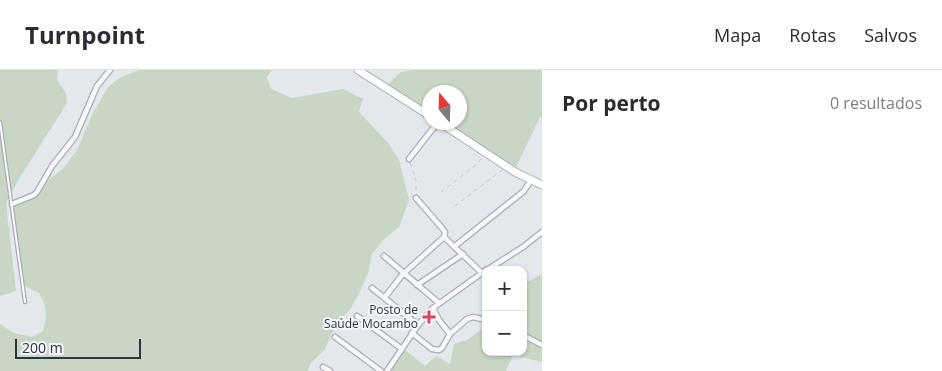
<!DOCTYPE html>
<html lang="pt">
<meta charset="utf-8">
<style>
body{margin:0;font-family:"Open Sans",sans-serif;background:#f2f2f3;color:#2b2b33}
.controls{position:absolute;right:15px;bottom:15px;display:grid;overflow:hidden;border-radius:10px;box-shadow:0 1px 4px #0004}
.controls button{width:45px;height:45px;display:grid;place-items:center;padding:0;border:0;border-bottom:1px solid #e1e1e2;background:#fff;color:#2b2b33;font:25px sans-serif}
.compass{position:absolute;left:422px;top:15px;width:45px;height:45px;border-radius:50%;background:#fff;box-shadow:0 1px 4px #0004;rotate:341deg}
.scale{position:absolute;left:15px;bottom:12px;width:126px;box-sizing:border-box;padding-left:5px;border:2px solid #2b3445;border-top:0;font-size:14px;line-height:18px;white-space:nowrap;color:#2b3445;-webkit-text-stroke:4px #f4f6f9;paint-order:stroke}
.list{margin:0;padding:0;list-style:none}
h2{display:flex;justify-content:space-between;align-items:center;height:65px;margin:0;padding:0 20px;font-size:21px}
h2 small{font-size:16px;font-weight:400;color:#7c7c81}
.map{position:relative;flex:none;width:542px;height:301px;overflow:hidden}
header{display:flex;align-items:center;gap:30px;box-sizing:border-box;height:70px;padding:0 25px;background:#fff;border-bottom:1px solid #e1e1e2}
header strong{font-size:24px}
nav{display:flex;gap:28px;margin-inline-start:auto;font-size:18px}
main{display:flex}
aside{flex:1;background:#fff}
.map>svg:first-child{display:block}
</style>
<header>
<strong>Turnpoint</strong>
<nav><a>Mapa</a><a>Rotas</a><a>Salvos</a></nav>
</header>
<main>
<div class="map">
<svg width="542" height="301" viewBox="0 0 542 301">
<rect width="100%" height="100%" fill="#e4e7ec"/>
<path fill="#c9d6c5" d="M0 0H58L57 10 66 23 67 33 19 109 6 133 16 221 0 226Z
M139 0H272L267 7 271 19 292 28 343 19 363 29 359 42 389 74 399 90 409 130 399 157 384 169 372 184 368 203 359 224 349 241 344 245 331 265 325 279 310 294 308 301H0V254L14 263 32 267 43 261C47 246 47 236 39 223L23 215 12 132 37 125 47 111 63 99 77 80 93 43 108 17 121 7Z
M413 0H542V48L540 47 516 97 447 53 460 52V22H430L429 42 387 15 401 2Z
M542 204V292L513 285 506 301H391L404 279 425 296 436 286 450 294 454 274 467 270 486 256V282H523V214Z"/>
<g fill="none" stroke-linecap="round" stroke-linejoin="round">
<defs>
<path id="lane" d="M0 52 25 232"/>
<path id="street" d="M409 89 438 52
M416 128 442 158 445 162 444 167
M12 134 34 125 37 122 52 96 75 67 97 16 110 0
M444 167 482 203
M455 176 524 121 529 113V109
M384 186 439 233
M487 200 523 177 542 162
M417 215 463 184
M372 218 418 255
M385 227 403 204 444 167
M433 238 439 250 450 264
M357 246 402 279
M412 263 432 279 439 280 442 278 450 264 467 249 473 247 486 250
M523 265 542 275
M335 267 381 301
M323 297 330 301
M387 301 418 255 433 238 486 200"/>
<path id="primary" d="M358 0 430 46
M439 52 515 102 542 115"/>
</defs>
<use href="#lane" stroke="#a9aeb7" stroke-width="4.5"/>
<use href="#street" stroke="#a9aeb7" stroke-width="7"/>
<use href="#primary" stroke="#a3abb8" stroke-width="9"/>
<path stroke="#c2c5cb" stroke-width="1" stroke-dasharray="4 4" stroke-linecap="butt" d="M410 93 416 110V123
M441 122 476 95 482 88
M455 136 502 100"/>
<use href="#lane" stroke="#f7f8fa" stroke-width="2"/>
<use href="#street" stroke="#f7f8fa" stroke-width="4.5"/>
<use href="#primary" stroke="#fff" stroke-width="7"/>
</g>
<path fill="#d1495b" stroke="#f4f6f9" stroke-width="2" d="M426.5 239.5h5v5h5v5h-5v5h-5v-5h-5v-5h5z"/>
<g text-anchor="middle" stroke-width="4" stroke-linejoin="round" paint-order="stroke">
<g font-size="12" fill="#2b3445" stroke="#f4f6f9" text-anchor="end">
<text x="418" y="244">Posto de<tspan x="418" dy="14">Saúde Mocambo</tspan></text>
</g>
</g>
</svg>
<div class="controls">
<button>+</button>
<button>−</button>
</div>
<svg class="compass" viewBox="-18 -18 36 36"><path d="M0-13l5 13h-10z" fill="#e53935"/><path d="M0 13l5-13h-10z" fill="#7c7c81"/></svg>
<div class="scale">200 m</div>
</div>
<aside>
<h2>Por perto<small>0 resultados</small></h2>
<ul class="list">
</ul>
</aside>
</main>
